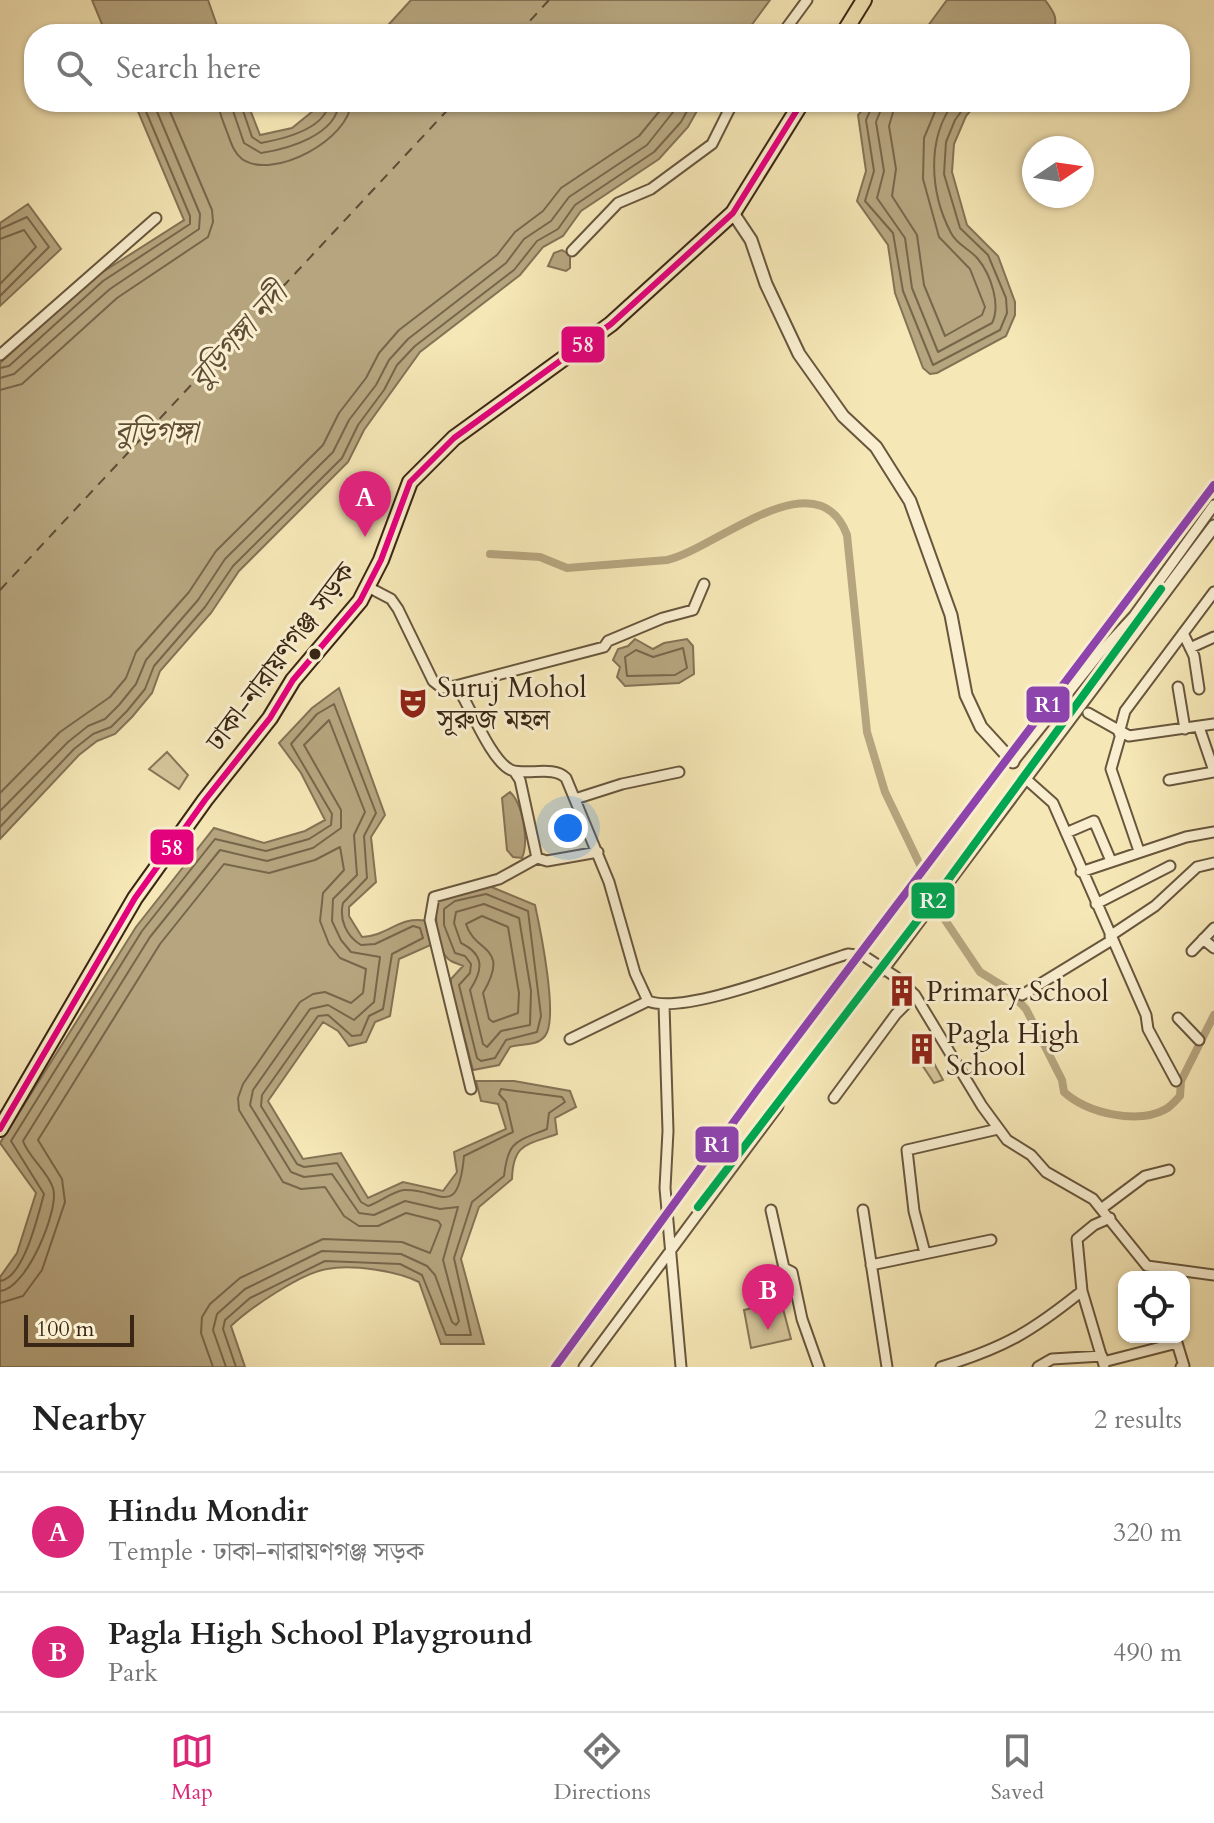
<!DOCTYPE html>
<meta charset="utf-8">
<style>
body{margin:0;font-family:Cardo,"Noto Serif Bengali",serif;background:#f6f6f6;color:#222}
.controls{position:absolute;right:24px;bottom:24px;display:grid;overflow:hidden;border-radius:16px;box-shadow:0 2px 6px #0004}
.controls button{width:72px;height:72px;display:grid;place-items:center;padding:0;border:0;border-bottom:2px solid #e0e0e0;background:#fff;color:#222;font:40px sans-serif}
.compass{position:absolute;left:1022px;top:136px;width:72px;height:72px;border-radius:50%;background:#fff;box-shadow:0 2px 6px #0004;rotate:77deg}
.scale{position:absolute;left:24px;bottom:20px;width:110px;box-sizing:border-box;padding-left:8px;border:4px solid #392615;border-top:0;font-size:22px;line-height:28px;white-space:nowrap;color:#392615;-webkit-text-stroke:6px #f9efd0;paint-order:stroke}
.you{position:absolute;left:568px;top:828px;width:28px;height:28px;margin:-20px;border:6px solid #fff;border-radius:50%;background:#1a73e8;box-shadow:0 0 0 12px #1a73e833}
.badge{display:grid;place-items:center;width:52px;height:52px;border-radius:50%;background:#db2777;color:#fff;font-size:26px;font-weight:700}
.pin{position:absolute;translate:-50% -66px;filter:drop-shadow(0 2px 4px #0008)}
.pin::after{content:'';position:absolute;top:42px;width:28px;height:24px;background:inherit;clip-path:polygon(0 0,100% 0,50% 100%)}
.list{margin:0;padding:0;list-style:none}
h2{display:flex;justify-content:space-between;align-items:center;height:104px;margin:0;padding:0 32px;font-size:34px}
h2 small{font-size:26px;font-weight:400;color:#767676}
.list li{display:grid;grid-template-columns:52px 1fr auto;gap:24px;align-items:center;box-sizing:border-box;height:120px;padding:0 32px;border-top:2px solid #e0e0e0}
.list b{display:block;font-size:30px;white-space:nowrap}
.list p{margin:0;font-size:26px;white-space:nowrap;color:#767676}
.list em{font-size:26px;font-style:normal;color:#767676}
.icon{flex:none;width:44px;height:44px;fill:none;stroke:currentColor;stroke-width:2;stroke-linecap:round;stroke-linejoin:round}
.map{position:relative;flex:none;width:1214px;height:1367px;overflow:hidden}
.search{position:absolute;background:#fff;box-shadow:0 2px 6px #0004;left:24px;right:24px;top:24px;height:88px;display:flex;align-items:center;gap:20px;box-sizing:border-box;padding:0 28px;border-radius:32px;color:#767676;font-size:30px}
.sheet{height:344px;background:#fff}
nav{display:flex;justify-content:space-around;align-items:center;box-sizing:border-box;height:112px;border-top:2px solid #e0e0e0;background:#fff;font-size:22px;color:#767676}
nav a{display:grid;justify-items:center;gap:4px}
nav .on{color:#db2777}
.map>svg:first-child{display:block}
</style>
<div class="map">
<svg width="1214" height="1367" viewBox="0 0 1214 1367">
<rect width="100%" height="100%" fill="#f6e7b6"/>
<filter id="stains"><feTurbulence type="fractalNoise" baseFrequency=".0025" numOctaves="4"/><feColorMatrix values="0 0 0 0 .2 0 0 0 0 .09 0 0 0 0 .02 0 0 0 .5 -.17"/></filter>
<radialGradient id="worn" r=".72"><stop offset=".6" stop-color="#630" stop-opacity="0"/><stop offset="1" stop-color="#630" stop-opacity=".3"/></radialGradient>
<path fill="#d6c69b" stroke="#887658" stroke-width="2" d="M167 752 188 775 179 789 149 769Z
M924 1045 943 1080 934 1083 913 1051Z
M781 1301 791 1339 751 1348 744 1310Z"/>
<path fill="#b6a57f" stroke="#847255" stroke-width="2" d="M92 0H208L220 34H106Z
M411 0H770L745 34H380Z
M947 0H1045C1054 12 1060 20 1051 34H922Z
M134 102H247L260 135 292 128 324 102H702L688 127 659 159 581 211 563 236 543 247 520 275 420 352 364 430 348 462 239 571 211 613 160 671 152 693 132 717 115 734 97 741 79 755 0 839V363L98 275 184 220Z
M869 102H978L966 116 954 144 952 172 967 225 998 256 1015 302V315L1006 336 937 373 930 374 923 368 895 293 888 245 857 201 866 171 858 115Z
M28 204 61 249 0 306V223Z
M562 250 570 255V268L566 271 548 266 554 253Z
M635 639 653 649 664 643 687 639 693 646 694 674 679 683 625 686 617 677 620 667 613 660 618 649 628 646Z
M339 688 385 815 371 837 376 882 349 907V916L362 937C388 936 400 915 427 921L433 944 399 959 390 1016 375 1022 366 1042 349 1046 338 1031 323 1022 268 1101 303 1159 341 1153 368 1198 403 1182 443 1191 457 1172 454 1152 506 1129 498 1104 481 1101 476 1081H514L570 1091 576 1107 555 1118 557 1134C527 1145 513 1143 512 1179L479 1207 461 1259 484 1344H441L419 1282C397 1271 352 1264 327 1269 301 1273 250 1308 231 1326L245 1367H0V1277L17 1253 36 1193 0 1143 136 927 214 828 264 843 305 831 325 820 301 773 279 743 312 708Z
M510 792C523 804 529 842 522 858L513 857 507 850 502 798Z
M489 886 535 905C540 928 559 1019 545 1036 536 1047 522 1043 510 1047L499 1065 473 1070 451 986V979L463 966C459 964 455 963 451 961 435 951 436 918 436 902L452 893Z"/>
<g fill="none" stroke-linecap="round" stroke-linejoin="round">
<path stroke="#78664a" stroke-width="2" d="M218 102C219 113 223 121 227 132 231 142 233 152 242 159 273 181 350 139 351 102
M230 102 244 143 261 153C288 149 337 135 339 102
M240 102 252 137 261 143C283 139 326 129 329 102
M874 102 866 120 874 171 865 201 893 233 903 291 933 365 1000 330 1007 313 1006 298 988 255 960 228 944 174 946 142 955 120 968 102
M884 102 876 122 884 171 877 198 905 238 912 288 938 352 992 323C1001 305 991 275 978 259 970 249 957 245 951 233 930 193 926 139 954 102
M896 102 889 126 896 169 892 196 917 235 924 285 945 336 982 315 985 307 970 269 939 237 923 179 924 138 939 102
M0 229 27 217 49 247 0 296
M0 239 24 230 36 247 0 284
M0 368 9 366 103 281 190 224V216L142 102
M0 378 14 374 110 289 199 229 200 214 153 102
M0 390 22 384 117 298 208 237 213 222 212 210 166 102
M683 648 687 668 675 675 627 676 625 657 636 650 653 657Z
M0 793 60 732 110 697 126 678 136 652 189 592 216 551 323 445 339 413 366 378 379 353 399 330 497 255 515 232 543 211 561 188 639 136 667 102
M0 811 68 742 88 726 105 719 119 705 136 684 146 660 198 600 225 559 333 452 349 420 376 385 389 360 408 339 506 263 524 239 551 221 569 197 647 145 681 102
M0 827 74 749 93 734 111 727 127 711 145 689 154 666 205 607 233 566 342 458 358 425 384 390 397 365 415 346 514 270 537 241 558 229 575 205 654 152 681 122 692 102
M486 894 528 911 541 1016 537 1032 506 1040 495 1058 481 1061 477 1058 459 985 470 973 471 964 465 956 455 953 444 925V909L455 901Z
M484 904 519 918 531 991 530 1025 501 1031 487 1047 483 1044 470 990C483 970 485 955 461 943L454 923 456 912Z
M482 916 508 927 519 993 518 1013 493 1022 489 1019 483 993C511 945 475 954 466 924Z
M0 1281C24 1278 38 1215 44 1194L11 1141 142 931 215 839 266 851 309 839 331 825 332 814 291 744 317 714 334 704 376 813 364 836 367 878 343 903C339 919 346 936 361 945L375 944 413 926 420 928 423 938 392 954 383 1009 369 1016 361 1035 352 1036 328 1015 318 1016 262 1095 261 1106 297 1164 304 1167 337 1163 361 1202 368 1206C380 1202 393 1191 404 1190 439 1188 458 1222 464 1156L513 1132 506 1102 499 1094 501 1089 562 1097 565 1102 549 1113 547 1129C516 1142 508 1140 504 1176L472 1202 454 1258 471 1335H446L422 1275 400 1264 325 1261 250 1298 225 1320 223 1329 236 1367
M0 1291C26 1290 60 1209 53 1188 47 1170 29 1158 23 1141L150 937 220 850 267 861 313 848 341 828V810L304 745 329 720 365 812 354 835 357 875 333 899 332 921 341 940 351 952 380 957 374 1002 354 1020 328 1005 310 1009 253 1090 250 1105 291 1172 304 1177 332 1174 359 1213 374 1215 405 1201 440 1209 458 1207 443 1260 459 1321 456 1325 452 1322 435 1275 427 1266 401 1254 322 1251 245 1289 217 1314 213 1330 226 1367
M0 1303 23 1296 42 1270 65 1202 62 1179 38 1140 160 944 224 864 269 873 315 860 340 847 344 870 323 893 320 921 329 944 340 958 366 969 363 993 351 1003 325 992 313 994 300 1002 243 1084 238 1098 239 1110 283 1182 301 1189 325 1187 344 1216 359 1226H378L406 1213 438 1221 441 1225 430 1253 402 1242 323 1239 240 1278 210 1304 202 1317 201 1333 213 1367"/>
<path stroke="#b6a57f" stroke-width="8" d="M490 554 540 557 567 568 667 560C714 550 817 455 847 535L867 732 885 792 921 867
M941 914 980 972 1006 988 1026 1009 1062 1080 1064 1092C1087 1113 1137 1125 1166 1109 1171 1106 1176 1100 1180 1096L1181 1081 1214 1015"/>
<path stroke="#5e4c35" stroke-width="2" stroke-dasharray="10 8" stroke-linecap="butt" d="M518 34 549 0
M0 590 455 102"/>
<defs>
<path id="minor" d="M782 34 807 0
M572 251 618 203 651 189 712 144 733 102
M0 355 156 218
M368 587 391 599 398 609 433 681 442 688 455 686 459 690C471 709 492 762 511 770 527 776 553 765 566 778L609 882 635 973 648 1001C685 1016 806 966 848 954L864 956 896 977 915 995 982 1106 1007 1140 1031 1155 1046 1172 1093 1199 1147 1266 1214 1275
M1183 633 1194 656 1199 689
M1190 648 1214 637
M455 686 604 647 608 641 663 618 693 610 704 584
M1178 687 1185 729
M1088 713 1129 736 1214 724
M1199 727 1214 771
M1119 733 1125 711 1214 592
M1121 734 1111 769 1139 851
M1013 762 1099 654 1134 616 1214 505
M514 771 520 780 537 858
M1026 779 1053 803 1146 1015 1148 1029 1176 1081
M1169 780 1214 772
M575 799 622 784 679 772
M1066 833 1094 821 1111 861
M1081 872 1186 837 1214 832
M1096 904 1170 866
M1110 936 1155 906 1197 867 1214 863
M1203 939 1214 948
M1192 951 1214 928
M1022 995 1112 940
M664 1005 668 1131 665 1188 681 1367
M1178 1018 1199 1040
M570 1039 648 1001
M471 1089 430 920 434 897 499 879 537 858 547 861 598 852
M834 1098 896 1014 915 995
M1101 1209 1145 1176 1169 1170
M771 1210 784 1268 792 1272 802 1319 819 1367
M863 1210 887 1367
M925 1253 914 1211 907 1150 998 1129
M871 1265 991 1240
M1082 1291 1104 1365
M1103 1362 1177 1343 1184 1366 1181 1367
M584 1367 778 1106
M941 1367C1004 1348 1031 1332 1082 1291L1077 1239 1094 1225 1110 1218
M1038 1367 1052 1359 1102 1356"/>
<path id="tertiary" d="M733 213 751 240 766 284 799 354 843 416 876 447 910 501 951 615 966 695 981 727 1013 762
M882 970 1214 526"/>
<path id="trunk" d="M843 34 864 0
M0 1129 135 898 205 800 270 718 293 680 360 601 381 560 410 482 454 438 611 324 733 213 802 102"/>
</defs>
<use href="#minor" stroke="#68563d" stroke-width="13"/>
<use href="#tertiary" stroke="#68563d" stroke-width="15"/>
<use href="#trunk" stroke="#392615" stroke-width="18"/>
<use href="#minor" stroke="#f9efd0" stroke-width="9"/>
<use href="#tertiary" stroke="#f9efd0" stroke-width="11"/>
<use href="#trunk" stroke="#f6e7b6" stroke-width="14"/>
<defs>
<path id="bus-1" d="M0 1129 135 898 205 800 270 718 293 680 360 601 381 560 410 482 454 438 611 324 733 213 802 102"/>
</defs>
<use href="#bus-1" stroke="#f9efd0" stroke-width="12"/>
<use href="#bus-1" stroke="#e5007d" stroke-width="6"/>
<defs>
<path id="rail-1" d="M555 1367 757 1090 1214 485"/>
<path id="rail-2" d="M698 1207 940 891 1161 589"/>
</defs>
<use href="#rail-1" stroke="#f9efd0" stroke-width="14"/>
<use href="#rail-2" stroke="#f9efd0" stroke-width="14"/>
<use href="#rail-1" stroke="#8e44ad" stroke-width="8"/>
<use href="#rail-2" stroke="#00a651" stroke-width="8"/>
</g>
<defs>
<symbol id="theatre-bare" viewBox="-9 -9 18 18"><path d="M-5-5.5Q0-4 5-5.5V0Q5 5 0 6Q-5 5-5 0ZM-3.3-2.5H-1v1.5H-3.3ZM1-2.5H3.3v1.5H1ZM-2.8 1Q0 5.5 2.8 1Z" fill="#8f2418" stroke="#f9efd0" stroke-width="2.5" paint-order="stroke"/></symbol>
<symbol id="building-bare" viewBox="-9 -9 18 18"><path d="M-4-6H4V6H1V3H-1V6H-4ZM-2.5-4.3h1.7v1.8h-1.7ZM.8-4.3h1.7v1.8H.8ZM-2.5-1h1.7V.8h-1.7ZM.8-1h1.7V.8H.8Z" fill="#8f2418" stroke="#f9efd0" stroke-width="2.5" paint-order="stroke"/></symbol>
</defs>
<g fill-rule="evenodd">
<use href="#theatre-bare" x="391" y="681" width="44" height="44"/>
<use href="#building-bare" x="880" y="969" width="44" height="44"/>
<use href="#building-bare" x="900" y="1027" width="44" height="44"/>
</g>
<circle fill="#392615" stroke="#f9efd0" stroke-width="3" cx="315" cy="654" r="7"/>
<g text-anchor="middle" stroke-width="6" stroke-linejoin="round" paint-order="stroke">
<g font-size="28" fill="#392615" stroke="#f9efd0">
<text transform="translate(280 656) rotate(-53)" y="10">ঢাকা-নারায়ণগঞ্জ সড়ক</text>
</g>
<g font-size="28" fill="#392615" stroke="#f9efd0" text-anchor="start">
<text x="437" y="697">Suruj Mohol<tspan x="437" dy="32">সূরুজ মহল</tspan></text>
<text x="926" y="1001">Primary School</text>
<text x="946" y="1043">Pagla High<tspan x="946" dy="32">School</tspan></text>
</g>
<g font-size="30" font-style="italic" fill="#5e4c35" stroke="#f9efd0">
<text transform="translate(238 336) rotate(-48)" y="10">বুড়িগঙ্গা নদী</text>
<text x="156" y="442">বুড়িগঙ্গা</text>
</g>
</g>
<g stroke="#f9efd0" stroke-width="3">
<rect x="560" y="325" width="46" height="39" rx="8" fill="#e5007d"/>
<rect x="1025" y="685" width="46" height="39" rx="8" fill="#8e44ad"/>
<rect x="149" y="828" width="46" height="38" rx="8" fill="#e5007d"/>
<rect x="910" y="881" width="46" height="39" rx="8" fill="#00a651"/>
<rect x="694" y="1125" width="46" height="39" rx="8" fill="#8e44ad"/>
</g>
<g font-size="22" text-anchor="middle" font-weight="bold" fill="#fff">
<text x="583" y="352">58</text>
<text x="1048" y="712">R1</text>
<text x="172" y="855">58</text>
<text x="933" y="908">R2</text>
<text x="717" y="1152">R1</text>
</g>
<rect width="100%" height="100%" filter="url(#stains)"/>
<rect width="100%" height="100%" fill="url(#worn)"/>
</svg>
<div class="controls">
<button><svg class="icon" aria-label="locate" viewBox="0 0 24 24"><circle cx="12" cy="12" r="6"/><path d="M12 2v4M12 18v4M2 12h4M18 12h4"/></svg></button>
</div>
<svg class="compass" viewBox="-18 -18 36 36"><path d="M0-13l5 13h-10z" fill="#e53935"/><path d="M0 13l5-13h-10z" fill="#767676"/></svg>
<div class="scale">100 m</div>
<div class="you"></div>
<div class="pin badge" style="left:365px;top:537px">A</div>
<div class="pin badge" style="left:768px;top:1330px">B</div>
<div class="search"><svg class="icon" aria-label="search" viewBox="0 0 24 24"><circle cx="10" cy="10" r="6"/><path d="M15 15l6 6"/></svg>Search here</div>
</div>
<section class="sheet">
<h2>Nearby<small>2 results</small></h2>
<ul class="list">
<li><span class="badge">A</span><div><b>Hindu Mondir</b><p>Temple · ঢাকা-নারায়ণগঞ্জ সড়ক</p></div><em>320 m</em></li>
<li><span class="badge">B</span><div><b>Pagla High School Playground</b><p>Park</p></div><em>490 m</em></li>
</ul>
</section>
<nav>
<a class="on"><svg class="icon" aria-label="map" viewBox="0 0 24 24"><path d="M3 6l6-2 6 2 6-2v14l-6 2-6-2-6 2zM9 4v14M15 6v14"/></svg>Map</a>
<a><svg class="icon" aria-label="directions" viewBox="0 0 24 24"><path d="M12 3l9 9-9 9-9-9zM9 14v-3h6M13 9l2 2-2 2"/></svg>Directions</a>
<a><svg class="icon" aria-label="saved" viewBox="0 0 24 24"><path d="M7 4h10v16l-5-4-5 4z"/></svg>Saved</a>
</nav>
